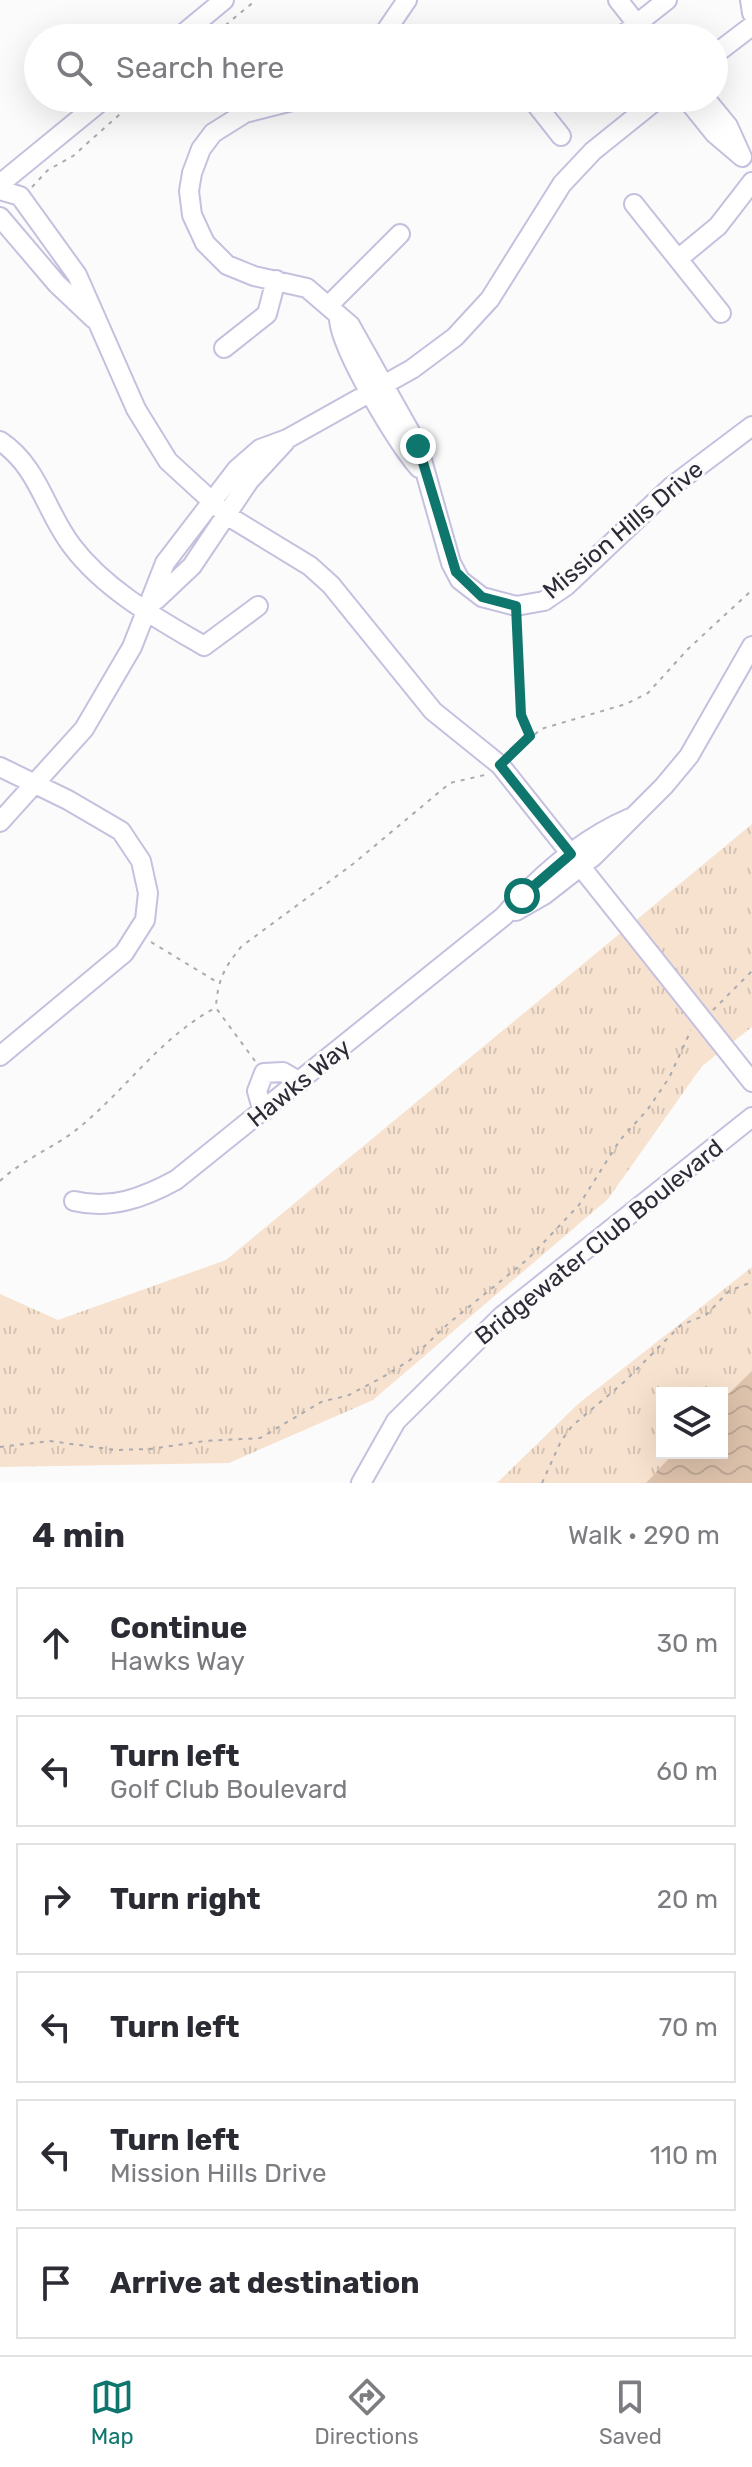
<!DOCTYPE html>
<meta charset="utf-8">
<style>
body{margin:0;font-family:Rubik,sans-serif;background:#f7f7f7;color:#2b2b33}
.controls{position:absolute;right:24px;bottom:24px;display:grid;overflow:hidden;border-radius:0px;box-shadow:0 8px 32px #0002}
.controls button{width:72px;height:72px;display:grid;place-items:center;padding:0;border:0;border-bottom:2px solid #e1e1e2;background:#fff;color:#2b2b33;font:40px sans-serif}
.stop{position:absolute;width:24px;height:24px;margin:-18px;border:6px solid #0f766e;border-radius:50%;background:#fff}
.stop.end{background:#0f766e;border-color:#fff;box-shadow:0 2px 8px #0008}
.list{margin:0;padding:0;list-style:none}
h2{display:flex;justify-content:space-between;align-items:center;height:104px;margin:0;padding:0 32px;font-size:34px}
h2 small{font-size:26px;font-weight:400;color:#7c7c81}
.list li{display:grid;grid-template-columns:52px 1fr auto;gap:24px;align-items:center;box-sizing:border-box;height:112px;margin:0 16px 16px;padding:0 16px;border:2px solid #e1e1e2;border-radius:0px}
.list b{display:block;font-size:30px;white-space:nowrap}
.list p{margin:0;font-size:26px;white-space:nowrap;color:#7c7c81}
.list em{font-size:26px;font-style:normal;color:#7c7c81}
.icon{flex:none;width:44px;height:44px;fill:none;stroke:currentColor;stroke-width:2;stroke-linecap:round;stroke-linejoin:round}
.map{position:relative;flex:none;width:752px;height:1483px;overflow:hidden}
.search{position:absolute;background:#fff;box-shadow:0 8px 32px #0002;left:24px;right:24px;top:24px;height:88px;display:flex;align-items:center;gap:20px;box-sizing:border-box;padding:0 28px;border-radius:44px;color:#7c7c81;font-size:30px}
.sheet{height:872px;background:#fff}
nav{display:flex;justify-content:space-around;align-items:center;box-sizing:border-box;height:112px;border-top:2px solid #e1e1e2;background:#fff;font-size:22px;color:#7c7c81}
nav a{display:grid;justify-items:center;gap:4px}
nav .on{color:#0f766e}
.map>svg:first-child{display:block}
</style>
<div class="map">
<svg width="752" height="1483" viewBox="0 0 752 1483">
<defs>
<pattern id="grass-tufts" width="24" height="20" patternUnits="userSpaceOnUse" patternTransform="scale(2)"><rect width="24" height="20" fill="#f7e2cf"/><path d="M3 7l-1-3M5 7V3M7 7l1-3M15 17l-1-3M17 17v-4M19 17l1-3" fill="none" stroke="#d4c2b2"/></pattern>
<pattern id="water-waves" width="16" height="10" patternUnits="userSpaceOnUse" patternTransform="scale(2)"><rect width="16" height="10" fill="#dec3ac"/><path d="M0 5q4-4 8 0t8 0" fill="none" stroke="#bfa895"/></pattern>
</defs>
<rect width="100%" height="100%" fill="#fbfbfb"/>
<path fill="url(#grass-tufts)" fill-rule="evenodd" d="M752 824V1027L702 1066 608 1199 373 1400 229 1463 0 1467V1294L58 1320 226 1260Z
M752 1267V1483H497L578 1404ZM662 1393H722V1453H662Z"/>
<path fill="url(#water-waves)" d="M752 1371V1483H646L674 1453H722V1400Z"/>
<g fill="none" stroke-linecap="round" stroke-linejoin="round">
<defs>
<path id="minor" d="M618 0 648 38
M750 0 752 13
M178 38 224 0
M381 38 407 0
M619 38 667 0
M714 55 752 26
M304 98 245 113 213 133 201 149 192 173 189 191 192 215 205 243 227 265 254 276 307 288 350 325 418 446 451 563 460 580 482 597 516 606 544 601 566 586 671 487 752 426
M531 98 561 136
M686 98 715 134 742 157 728 126 705 98
M0 184 105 98
M0 190 20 196 77 275 136 409 168 461 228 516 310 566 331 585 433 711 500 765 752 1082
M634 204 721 313
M0 217 57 284 94 319
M678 259 718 226 752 182
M329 305 400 234
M339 320C342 352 397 442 419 468
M224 348 267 314 276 280
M0 441C39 467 45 511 72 546 105 590 158 619 204 646L258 606
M156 600 192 566 249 481 285 442
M0 767 68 800 121 831 141 861 148 893 145 920 124 953 0 1056
M0 822 84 729 132 647 165 563 237 469 260 449 287 439 412 369 455 337 490 299 562 184 593 151 659 98
M516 911 544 895 594 856 664 786 689 756 752 646
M263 1112 257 1091 264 1073 283 1072 300 1082
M74 1201C110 1210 143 1198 176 1180L504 916C539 876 581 839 630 818
M361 1483 396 1421 502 1316 752 1117"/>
</defs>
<use href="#minor" stroke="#c6c0df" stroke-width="22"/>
<path stroke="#abaaaf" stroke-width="2" stroke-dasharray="4 6" stroke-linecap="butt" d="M210 38 256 0
M32 187 48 170 73 156 138 98
M516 620 521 720 529 735
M512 754 541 729 626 704 648 693 688 649 752 590
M151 942 217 982
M713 1010 752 971
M255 1061 216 1008C217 981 225 966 242 946L353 864 450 783 489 774
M0 1181C24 1158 55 1148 81 1126 127 1088 161 1037 215 1008
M0 1447 50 1441 115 1450 150 1449 205 1441 260 1438 323 1401 347 1396 383 1377 410 1360 449 1323 528 1259 579 1205 620 1140 648 1109 669 1078 691 1030
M542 1483 561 1441 572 1426 624 1382 681 1325 706 1315 729 1291 752 1282"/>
<use href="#minor" stroke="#fff" stroke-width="18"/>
</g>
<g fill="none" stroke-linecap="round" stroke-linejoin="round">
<path stroke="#0f766e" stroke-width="10" d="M418 446 456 572 482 597 516 606 521 715 530 736 500 765 571 854 522 896"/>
</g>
<g text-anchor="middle" stroke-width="6" stroke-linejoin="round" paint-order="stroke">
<g font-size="24" fill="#2d2b37" stroke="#fbfbfb">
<text transform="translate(623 530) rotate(-40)" y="8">Mission Hills Drive</text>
<text transform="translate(299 1083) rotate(-39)" y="8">Hawks Way</text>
<text transform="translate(599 1242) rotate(-39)" y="8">Bridgewater Club Boulevard</text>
</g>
</g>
</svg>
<div class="controls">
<button><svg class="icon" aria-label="layers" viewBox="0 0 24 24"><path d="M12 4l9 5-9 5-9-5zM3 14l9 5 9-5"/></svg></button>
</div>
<div class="stop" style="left:522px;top:896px"></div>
<div class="stop end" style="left:418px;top:446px"></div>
<div class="search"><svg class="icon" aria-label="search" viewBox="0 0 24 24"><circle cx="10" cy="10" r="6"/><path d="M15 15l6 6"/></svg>Search here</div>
</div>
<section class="sheet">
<h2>4 min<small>Walk · 290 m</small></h2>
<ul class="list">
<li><svg class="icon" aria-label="ahead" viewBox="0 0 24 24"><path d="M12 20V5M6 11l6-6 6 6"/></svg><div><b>Continue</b><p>Hawks Way</p></div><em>30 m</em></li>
<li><svg class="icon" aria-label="left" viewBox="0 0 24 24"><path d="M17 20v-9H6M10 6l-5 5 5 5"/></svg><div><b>Turn left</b><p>Golf Club Boulevard</p></div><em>60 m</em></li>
<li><svg class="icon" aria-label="right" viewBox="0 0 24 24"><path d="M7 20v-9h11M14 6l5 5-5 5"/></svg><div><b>Turn right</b></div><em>20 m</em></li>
<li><svg class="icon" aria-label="left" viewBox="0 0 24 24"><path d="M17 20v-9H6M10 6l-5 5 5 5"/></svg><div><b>Turn left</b></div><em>70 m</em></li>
<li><svg class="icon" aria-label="left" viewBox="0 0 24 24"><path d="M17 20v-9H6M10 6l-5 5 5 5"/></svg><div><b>Turn left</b><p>Mission Hills Drive</p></div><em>110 m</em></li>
<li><svg class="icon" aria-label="arrive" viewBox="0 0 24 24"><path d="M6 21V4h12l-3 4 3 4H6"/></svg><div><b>Arrive at destination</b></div></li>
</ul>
</section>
<nav>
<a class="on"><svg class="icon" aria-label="map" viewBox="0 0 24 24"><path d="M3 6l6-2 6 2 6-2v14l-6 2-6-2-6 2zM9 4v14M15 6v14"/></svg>Map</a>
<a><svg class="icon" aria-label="directions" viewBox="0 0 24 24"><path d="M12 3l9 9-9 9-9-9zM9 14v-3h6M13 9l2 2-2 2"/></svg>Directions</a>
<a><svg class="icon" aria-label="saved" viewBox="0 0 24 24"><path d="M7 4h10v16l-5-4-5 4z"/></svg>Saved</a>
</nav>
